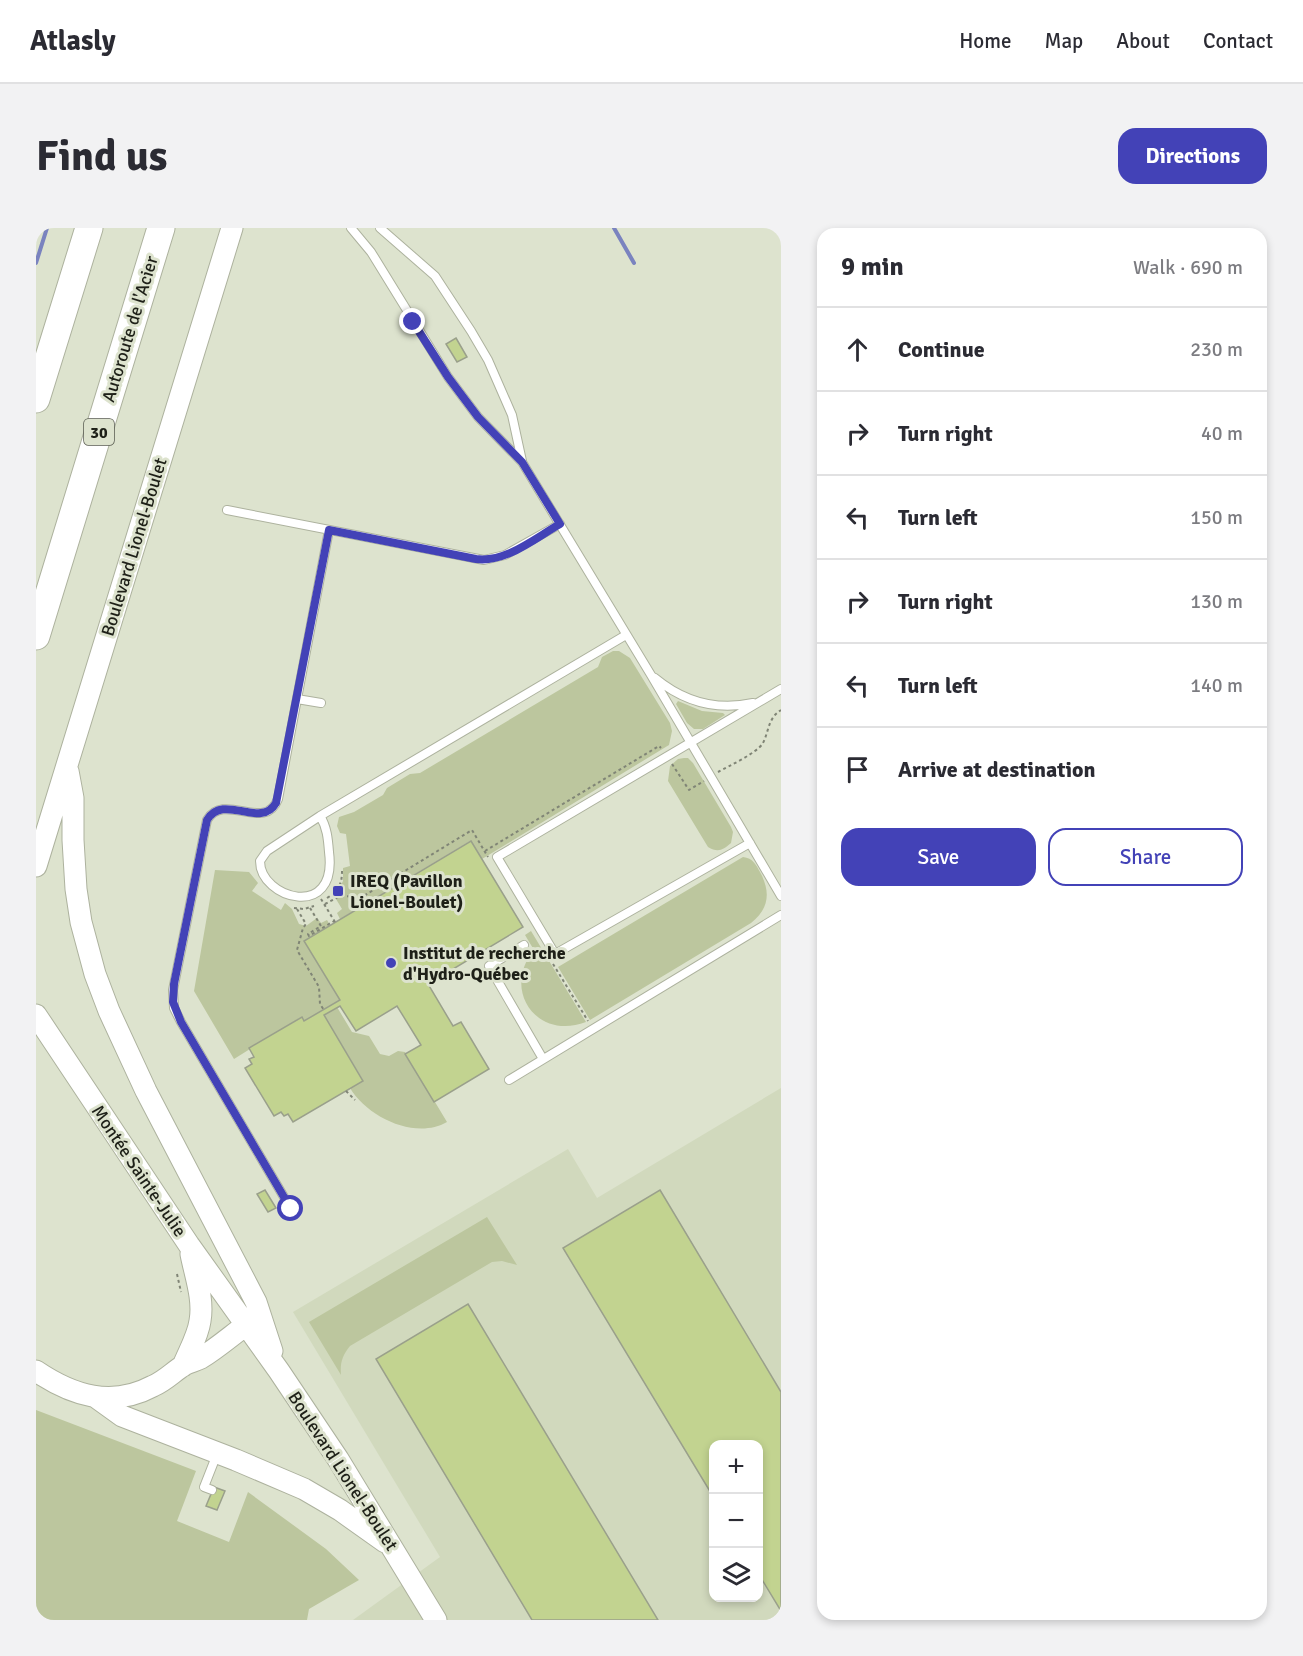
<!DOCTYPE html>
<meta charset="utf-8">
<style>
body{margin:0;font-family:Signika,sans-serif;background:#f2f2f3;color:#2b2b33}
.controls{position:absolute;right:18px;bottom:18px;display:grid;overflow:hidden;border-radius:12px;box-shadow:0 3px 9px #0003}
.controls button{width:54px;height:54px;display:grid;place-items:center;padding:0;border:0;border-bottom:2px solid #e1e1e2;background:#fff;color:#2b2b33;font:30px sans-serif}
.stop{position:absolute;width:18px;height:18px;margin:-14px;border:4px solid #4342b7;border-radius:50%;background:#fff}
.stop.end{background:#4342b7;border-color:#fff;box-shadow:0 2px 6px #0008}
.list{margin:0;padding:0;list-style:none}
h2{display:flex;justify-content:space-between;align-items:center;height:78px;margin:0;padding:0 24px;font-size:26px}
h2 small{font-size:20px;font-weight:400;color:#7c7c81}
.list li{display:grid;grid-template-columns:39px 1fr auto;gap:18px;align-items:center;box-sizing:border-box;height:84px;padding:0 24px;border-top:2px solid #e1e1e2}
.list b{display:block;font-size:22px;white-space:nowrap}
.list em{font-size:20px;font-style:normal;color:#7c7c81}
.actions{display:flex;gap:12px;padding:18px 24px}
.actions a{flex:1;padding:14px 0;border:2px solid #4342b7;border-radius:18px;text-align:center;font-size:21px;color:#4342b7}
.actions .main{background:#4342b7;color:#fff}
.icon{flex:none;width:33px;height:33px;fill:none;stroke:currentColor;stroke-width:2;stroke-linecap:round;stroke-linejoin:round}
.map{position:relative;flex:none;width:745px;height:1392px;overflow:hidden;border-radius:18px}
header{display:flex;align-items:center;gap:36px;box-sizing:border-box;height:84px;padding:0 30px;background:#fff;border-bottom:2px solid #e1e1e2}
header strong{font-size:28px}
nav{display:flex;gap:33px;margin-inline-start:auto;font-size:21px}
.intro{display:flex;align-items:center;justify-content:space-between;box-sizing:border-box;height:144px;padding:0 36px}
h1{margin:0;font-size:42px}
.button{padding:15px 27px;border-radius:18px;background:#4342b7;color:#fff;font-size:21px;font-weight:700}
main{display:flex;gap:36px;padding:0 36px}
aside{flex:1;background:#fff;border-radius:18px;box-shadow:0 3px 9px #0003}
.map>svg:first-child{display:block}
</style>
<header>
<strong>Atlasly</strong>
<nav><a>Home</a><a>Map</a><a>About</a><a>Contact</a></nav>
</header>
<div class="intro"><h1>Find us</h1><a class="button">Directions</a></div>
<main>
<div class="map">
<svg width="745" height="1392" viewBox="0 0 745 1392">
<rect width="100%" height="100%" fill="#dde3ce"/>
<path fill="#d1d9bd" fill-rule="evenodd" d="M745 860V1392H317L404 1329 257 1084 532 921 561 970ZM678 1216H722V1370H678Z"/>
<path fill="#bcc69e" d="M577 423H583L594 430 634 495 636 503 633 517 446 631 434 613 304 691 301 685 306 681 300 671 304 669 305 666 303 661 307 653V640L314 638 310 606 304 605 301 598 303 589 318 584 347 567 351 560 374 546 384 545 562 439 566 429Z
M642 473 666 483 687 485 689 487 667 501H658L651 495 640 476Z
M648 530H652L657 535 695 599 697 604 695 615C687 622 682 625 672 619L632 553 634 538 642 531Z
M707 629C717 630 720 637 724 644 735 664 733 681 715 695L554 792 522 739Z
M179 642 213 644 222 655 216 663 245 682 249 675 256 681 263 696 270 698 281 690 285 695 291 692 294 697 268 713 304 772 268 793 265 789 198 831 158 763Z
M495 703 550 794C501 813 465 762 498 722L489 707Z
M301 779 316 804 333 808 344 826 353 828 362 823 369 824 411 894C380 912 332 890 314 860L327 852 288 787Z
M451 989 481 1037 466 1033 456 1034 314 1118C306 1128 304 1135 305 1147L273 1094Z
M0 1182 160 1243 141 1293 193 1314 212 1264 290 1321 323 1352 273 1381 271 1392H0Z"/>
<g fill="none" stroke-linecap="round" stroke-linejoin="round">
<path stroke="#7a83bf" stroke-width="4" d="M578 0 598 35
M0 35 11 0"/>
</g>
<path fill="#c2d390" stroke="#9aa08b" stroke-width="1.5" d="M420 110 431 129 421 134 410 116Z
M435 613 487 699 392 756 417 798 425 794 453 841 398 874 369 826 385 817 361 778 320 803 304 778 288 787 327 853 257 894 252 886 248 888 245 884 238 888 209 840 216 836 213 831 218 829 213 820 266 789 268 793 304 772 268 713Z
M229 962 240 980 232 984 221 966Z
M624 962 745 1164V1383L722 1345V1216H678V1270L527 1020Z
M432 1076 622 1392H496L340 1131Z
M178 1259 189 1263 181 1282 170 1278Z"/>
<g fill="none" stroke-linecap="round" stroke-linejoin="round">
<defs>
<path id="lane" d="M315 0 335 24 412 149 442 189 486 234 615 447 745 668
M344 0 399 48 435 103 452 132 476 187 486 233
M191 282 448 332 469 327 524 296
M619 450C648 474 680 483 717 475
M261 471 285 475
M284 588C291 599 292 611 293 624 302 693 224 671 224 633L231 623 284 588 590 407
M714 615 519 726 461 629 745 461
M488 717 453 738 507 831
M473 852 745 687
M255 981 145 794 138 780 137 762 171 592C188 563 229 605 242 571L293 302
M176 1262 168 1259 181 1226"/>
<path id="secondary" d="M32 543 37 570V612L40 661 45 694 59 746 73 783 110 863 220 1074 236 1123
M0 638 196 0
M0 787 153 1017 243 1143 302 1231 400 1392
M147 1138C153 1123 162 1108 164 1093 168 1071 159 1047 155 1026
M0 1143C37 1168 76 1180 117 1158 129 1153 137 1144 148 1137 153 1134 159 1133 165 1130 180 1121 195 1108 210 1097
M61 1170 86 1188 200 1232 268 1261 304 1282 349 1314"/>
<path id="highway" d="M0 171 53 0
M0 408 125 0"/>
</defs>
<use href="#lane" stroke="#adb29e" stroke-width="10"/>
<use href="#secondary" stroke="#adb29e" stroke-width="23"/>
<use href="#highway" stroke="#adb29e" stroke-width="29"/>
<path stroke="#808576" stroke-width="2" stroke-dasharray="3 3" stroke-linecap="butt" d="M636 536 653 562 668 553
M682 544C693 538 721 525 727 515 733 503 732 490 745 482
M449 623 623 518 625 520
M291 670C302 663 306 657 306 643
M285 671 299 694
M289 676 304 668 326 669 436 602 452 629
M258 680 268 681 278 678
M274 680 285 698 272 706 273 708 298 693
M261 681 270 696 267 700 261 722 283 759 284 776 288 782
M517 736 552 793
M310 863 319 872
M141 1046 145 1064"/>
<use href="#lane" stroke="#fff" stroke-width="8"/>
<use href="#secondary" stroke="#fff" stroke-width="21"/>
<use href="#highway" stroke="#fff" stroke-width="27"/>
</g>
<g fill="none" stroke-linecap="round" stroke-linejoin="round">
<path stroke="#4342b7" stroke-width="8" d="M255 981 145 794 137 774 138 756 171 592C188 564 224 602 240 575L293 302 440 331C470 335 499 310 524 296L486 234 442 189 412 149 377 94"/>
</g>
<g fill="#4342b7" stroke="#dde3ce" stroke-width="2">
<rect x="296" y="657" width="12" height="12" rx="3"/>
<circle cx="355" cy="735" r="6"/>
</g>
<g text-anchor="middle" stroke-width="6" stroke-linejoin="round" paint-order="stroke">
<rect fill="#dde3ce" stroke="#575a4f" stroke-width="1.5" x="48" y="191" width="30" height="26" rx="4.5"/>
<g font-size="16" font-weight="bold" fill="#1e2018">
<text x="63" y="210">30</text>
</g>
<g font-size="18" fill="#1e2018" stroke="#dde3ce">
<text transform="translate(94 101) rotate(-73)" y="6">Autoroute de l'Acier</text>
<text transform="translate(98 319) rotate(-73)" y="6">Boulevard Lionel-Boulet</text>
<text transform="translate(103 943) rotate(56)" y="6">Montée Sainte-Julie</text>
<text transform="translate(307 1243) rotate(57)" y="6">Boulevard Lionel-Boulet</text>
</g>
<g font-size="18" font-weight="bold" fill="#1e2018" stroke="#dde3ce" text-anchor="start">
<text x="314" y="659">IREQ (Pavillon<tspan x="314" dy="21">Lionel-Boulet)</tspan></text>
<text x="367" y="731">Institut de recherche<tspan x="367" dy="21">d'Hydro-Québec</tspan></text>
</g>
</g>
</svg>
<div class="controls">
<button>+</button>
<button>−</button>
<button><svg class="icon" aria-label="layers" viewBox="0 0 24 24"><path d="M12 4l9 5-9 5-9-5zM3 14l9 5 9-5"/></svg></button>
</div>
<div class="stop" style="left:255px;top:981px"></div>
<div class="stop end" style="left:377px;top:94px"></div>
</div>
<aside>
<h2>9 min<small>Walk · 690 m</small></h2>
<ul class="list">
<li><svg class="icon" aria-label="ahead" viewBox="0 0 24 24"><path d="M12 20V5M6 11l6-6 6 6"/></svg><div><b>Continue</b></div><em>230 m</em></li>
<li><svg class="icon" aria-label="right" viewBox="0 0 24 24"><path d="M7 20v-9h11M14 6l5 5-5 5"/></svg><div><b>Turn right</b></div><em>40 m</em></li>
<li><svg class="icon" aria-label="left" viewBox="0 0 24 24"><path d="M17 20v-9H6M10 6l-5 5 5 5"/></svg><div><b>Turn left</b></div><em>150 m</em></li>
<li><svg class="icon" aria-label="right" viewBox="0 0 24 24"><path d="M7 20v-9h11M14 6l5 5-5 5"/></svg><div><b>Turn right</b></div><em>130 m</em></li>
<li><svg class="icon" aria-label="left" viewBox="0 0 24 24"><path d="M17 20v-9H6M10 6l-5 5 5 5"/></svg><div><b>Turn left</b></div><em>140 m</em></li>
<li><svg class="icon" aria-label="arrive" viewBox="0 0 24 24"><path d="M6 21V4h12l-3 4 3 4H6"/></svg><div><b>Arrive at destination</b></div></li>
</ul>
<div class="actions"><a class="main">Save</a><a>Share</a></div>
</aside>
</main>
